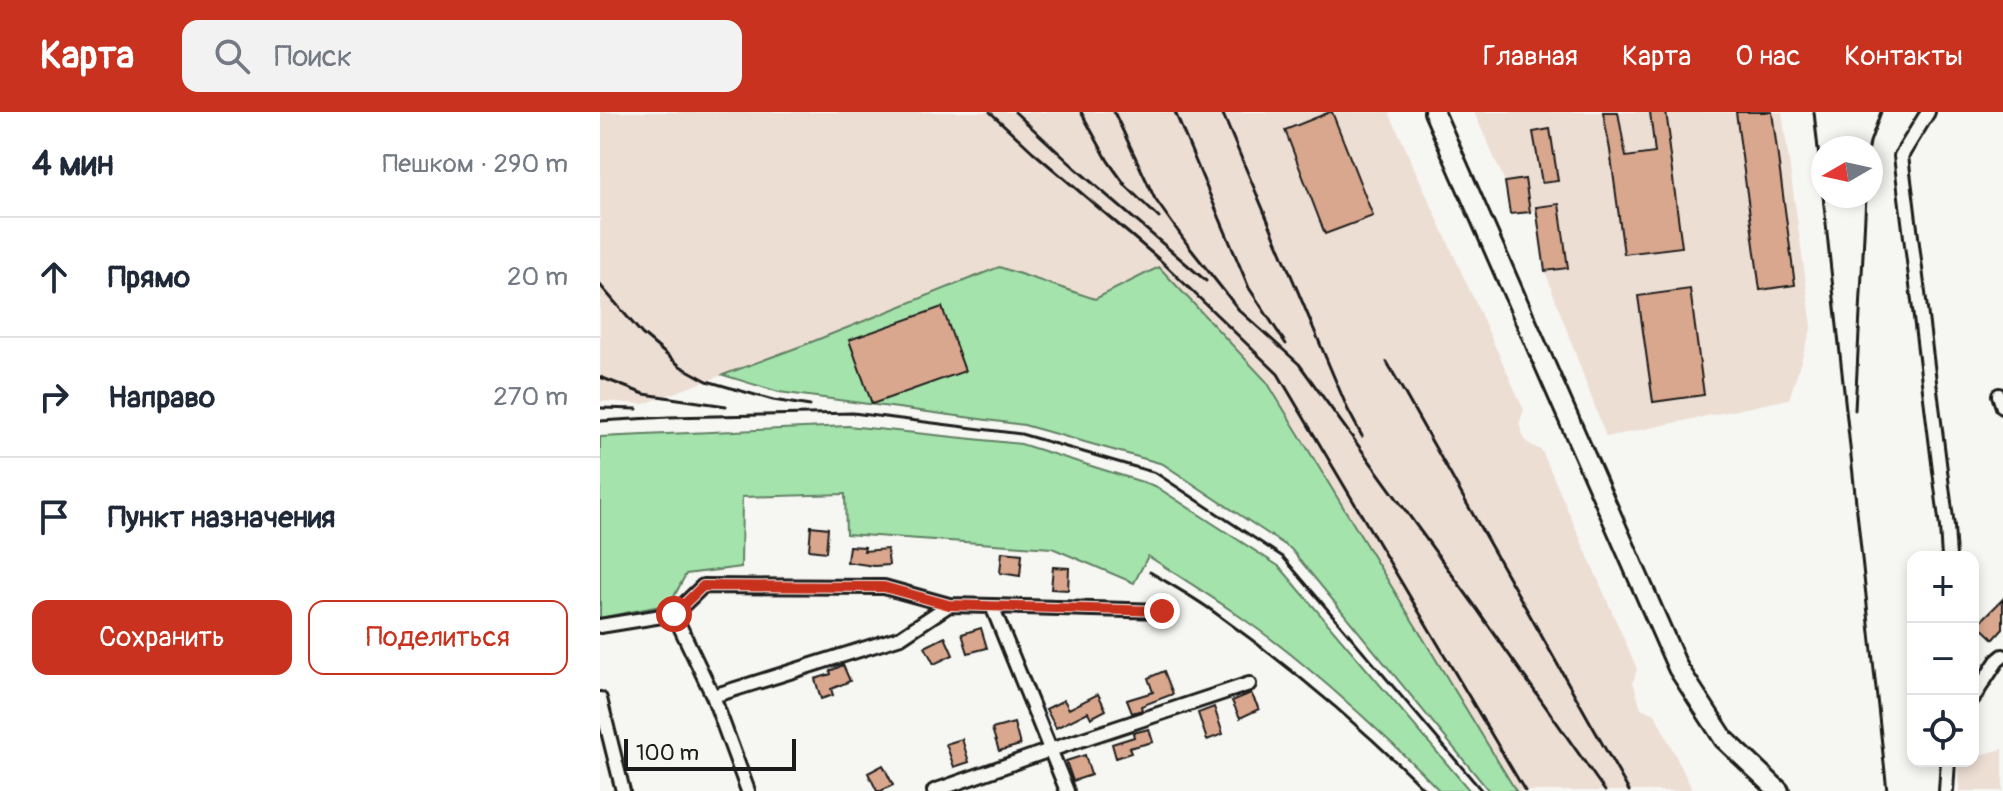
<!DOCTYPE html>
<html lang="ru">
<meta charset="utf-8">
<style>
body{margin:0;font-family:Pangolin,sans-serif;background:#f2f2f3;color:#1f2937}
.controls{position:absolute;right:24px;bottom:24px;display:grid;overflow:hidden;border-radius:16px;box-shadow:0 4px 12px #0003}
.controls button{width:72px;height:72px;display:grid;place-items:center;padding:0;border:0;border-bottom:2px solid #e0e1e3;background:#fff;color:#1f2937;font:40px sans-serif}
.compass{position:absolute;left:1211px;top:24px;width:72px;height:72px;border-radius:50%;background:#fff;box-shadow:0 4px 12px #0003;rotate:261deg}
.scale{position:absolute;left:24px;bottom:20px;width:172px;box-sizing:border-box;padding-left:8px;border:4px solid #1c1c1c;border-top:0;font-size:22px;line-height:28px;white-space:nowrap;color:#1c1c1c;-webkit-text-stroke:6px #f6f6f2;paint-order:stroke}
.stop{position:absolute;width:24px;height:24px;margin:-18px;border:6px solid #c8321e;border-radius:50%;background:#fff}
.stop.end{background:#c8321e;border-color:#fff;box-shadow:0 2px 8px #0008}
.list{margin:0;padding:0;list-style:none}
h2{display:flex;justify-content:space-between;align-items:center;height:104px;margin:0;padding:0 32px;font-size:34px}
h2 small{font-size:26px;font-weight:400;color:#747a83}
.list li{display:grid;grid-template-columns:52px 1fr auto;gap:24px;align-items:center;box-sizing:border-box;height:120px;padding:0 32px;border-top:2px solid #e0e1e3}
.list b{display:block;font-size:30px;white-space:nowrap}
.list em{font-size:26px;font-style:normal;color:#747a83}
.actions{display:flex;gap:16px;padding:24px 32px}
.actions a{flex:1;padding:18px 0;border:2px solid #c8321e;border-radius:16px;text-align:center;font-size:28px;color:#c8321e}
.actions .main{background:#c8321e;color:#fff}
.icon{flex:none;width:44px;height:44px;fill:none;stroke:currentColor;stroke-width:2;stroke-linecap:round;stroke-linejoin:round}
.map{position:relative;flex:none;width:1403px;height:679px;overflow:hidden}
header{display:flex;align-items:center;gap:48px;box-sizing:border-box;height:112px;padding:0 40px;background:#c8321e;color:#fff}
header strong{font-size:38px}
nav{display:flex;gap:44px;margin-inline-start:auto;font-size:28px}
.search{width:560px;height:72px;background:#f2f2f3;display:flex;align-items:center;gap:20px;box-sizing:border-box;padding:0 28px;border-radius:16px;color:#747a83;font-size:30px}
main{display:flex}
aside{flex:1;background:#fff}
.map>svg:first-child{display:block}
</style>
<header>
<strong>Карта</strong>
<div class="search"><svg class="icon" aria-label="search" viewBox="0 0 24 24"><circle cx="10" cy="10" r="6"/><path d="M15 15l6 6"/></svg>Поиск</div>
<nav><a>Главная</a><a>Карта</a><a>О нас</a><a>Контакты</a></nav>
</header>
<main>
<aside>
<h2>4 мин<small>Пешком · 290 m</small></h2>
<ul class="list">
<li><svg class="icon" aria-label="ahead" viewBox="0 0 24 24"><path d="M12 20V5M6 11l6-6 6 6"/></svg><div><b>Прямо</b></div><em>20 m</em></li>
<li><svg class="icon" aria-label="right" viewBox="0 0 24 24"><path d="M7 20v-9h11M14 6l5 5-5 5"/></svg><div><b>Направо</b></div><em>270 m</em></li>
<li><svg class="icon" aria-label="arrive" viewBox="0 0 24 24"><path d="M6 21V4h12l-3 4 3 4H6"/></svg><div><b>Пункт назначения</b></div></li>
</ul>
<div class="actions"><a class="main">Сохранить</a><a>Поделиться</a></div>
</aside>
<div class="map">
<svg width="1403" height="679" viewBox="0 0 1403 679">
<rect width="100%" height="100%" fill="#f6f6f2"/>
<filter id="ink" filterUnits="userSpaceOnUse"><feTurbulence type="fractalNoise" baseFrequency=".0125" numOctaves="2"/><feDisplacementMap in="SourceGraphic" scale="16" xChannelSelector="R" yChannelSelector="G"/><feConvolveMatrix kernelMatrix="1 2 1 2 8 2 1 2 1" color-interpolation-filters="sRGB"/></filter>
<g filter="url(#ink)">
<path fill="#edded4" d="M0 0H789L924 298 919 312 926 330 942 339 1037 557 1033 570 1041 596 1055 602 1093 679H916L667 270 559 155 495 187 399 155 204 233 44 292 0 289Z
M874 0H1182L1212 214 1189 287 1006 325 945 159 936 99 910 102 905 70Z
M1403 637V679H1359L1358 650 1373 649V645Z"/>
<path fill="#a4e3ab" stroke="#608064" stroke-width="2" d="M399 155 495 187 559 155 667 270 916 679H889L691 437 563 352 424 313 179 280 123 263 204 233Z
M248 314 421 332 555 374 680 455 870 679H840C795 633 749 590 699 549 652 510 599 477 548 444L534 471 452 436 246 422 245 382 142 385 141 455 86 462 70 492 0 506V325Z"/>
<path fill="#d9a78d" stroke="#1c1c1c" stroke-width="2" d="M730 0H732L773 104 725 122 685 18Z
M1003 0H1018L1026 45 1055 41 1050 0H1066L1070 28 1068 29 1082 135 1024 142 1010 38Z
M1136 0H1172L1195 173 1160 178Z
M950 17 958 69 942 71 933 20Z
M925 67 930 100 910 102 905 70Z
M959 92 968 156 945 159 936 95Z
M1090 177 1104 283 1053 290 1038 184Z
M342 195 365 259 272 292 249 228Z
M211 414 228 416 226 440 209 438Z
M249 434 265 435 264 439 287 437 289 453 274 454 247 450Z
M402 440 422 442 420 464 400 461Z
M453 455 469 456 468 478 451 477Z
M1403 487V517L1394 527 1378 512Z
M381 516 387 536 368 541 362 522Z
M345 525 353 543 334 552 325 535Z
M243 553 250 569 231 577 233 583 221 587 215 567 231 562 230 559Z
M564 559 573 582 541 594 542 598 532 601 527 588 553 580 548 566Z
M651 581 659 597 640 606 632 589Z
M498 582 506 598 491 606 488 600 456 616 446 597 464 588 469 597Z
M614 595 623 622 607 628 598 601Z
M414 611 420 633 399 639 392 617Z
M549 617 553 630 529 636 531 641 516 646 512 632 534 625 533 621Z
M362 627 369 650 354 655 346 632Z
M485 643 491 663 473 669 466 649Z
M283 653 293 673 281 679H277L268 661Z"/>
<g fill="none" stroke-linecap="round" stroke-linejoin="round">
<defs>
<path id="street" d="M1328 0 1301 44 1347 415 1349 445
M1399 283 1403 295
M392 494 562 499
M74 502 103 474 284 475 349 493 392 494 467 679
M0 514 74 502 113 584 148 679
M113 584 301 525 349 493
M1373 586 1397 549 1403 544
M0 587 23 679
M334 679 450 638 649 572
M1346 679 1348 649"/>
<path id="secondary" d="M834 0 1078 556 1124 627 1179 679"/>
</defs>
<use href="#street" stroke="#1c1c1c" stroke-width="18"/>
<use href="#secondary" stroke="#1c1c1c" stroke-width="24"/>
<use href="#street" stroke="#f6f6f2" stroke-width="12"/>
<use href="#secondary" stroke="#f6f6f2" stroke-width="18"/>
<path stroke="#1c1c1c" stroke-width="3" d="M390 0 433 40 560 148 678 262 925 679
M415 0 474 55 606 169
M481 0 508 49 526 74 559 106
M514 0 555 87 590 136 639 198 699 252 872 490 1005 679
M575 0 649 176 686 232
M622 0 748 298 762 324
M1214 0 1287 679
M1269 36 1270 30 1281 0
M0 173 42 222 80 254 107 269 173 288 210 294
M787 250 1029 679
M0 265 44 282 126 294
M0 296 37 297
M1255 298 1266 84
M0 309 69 305 253 301 421 322 556 361 683 445 882 679
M550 460C573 474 597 487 618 503 692 556 762 615 826 679"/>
</g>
</g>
<g fill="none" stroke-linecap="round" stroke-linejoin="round" filter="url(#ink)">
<path stroke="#c8321e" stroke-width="10" d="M74 502 103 474 284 475 349 493 562 499"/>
</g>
</svg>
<div class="controls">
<button>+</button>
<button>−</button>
<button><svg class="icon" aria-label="locate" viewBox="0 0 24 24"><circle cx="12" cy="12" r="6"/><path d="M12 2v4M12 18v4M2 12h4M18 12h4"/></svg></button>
</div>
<svg class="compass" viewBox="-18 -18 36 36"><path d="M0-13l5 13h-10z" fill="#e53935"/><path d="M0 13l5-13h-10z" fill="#747a83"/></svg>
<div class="scale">100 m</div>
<div class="stop" style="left:74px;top:502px"></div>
<div class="stop end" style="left:562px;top:499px"></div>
</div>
</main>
